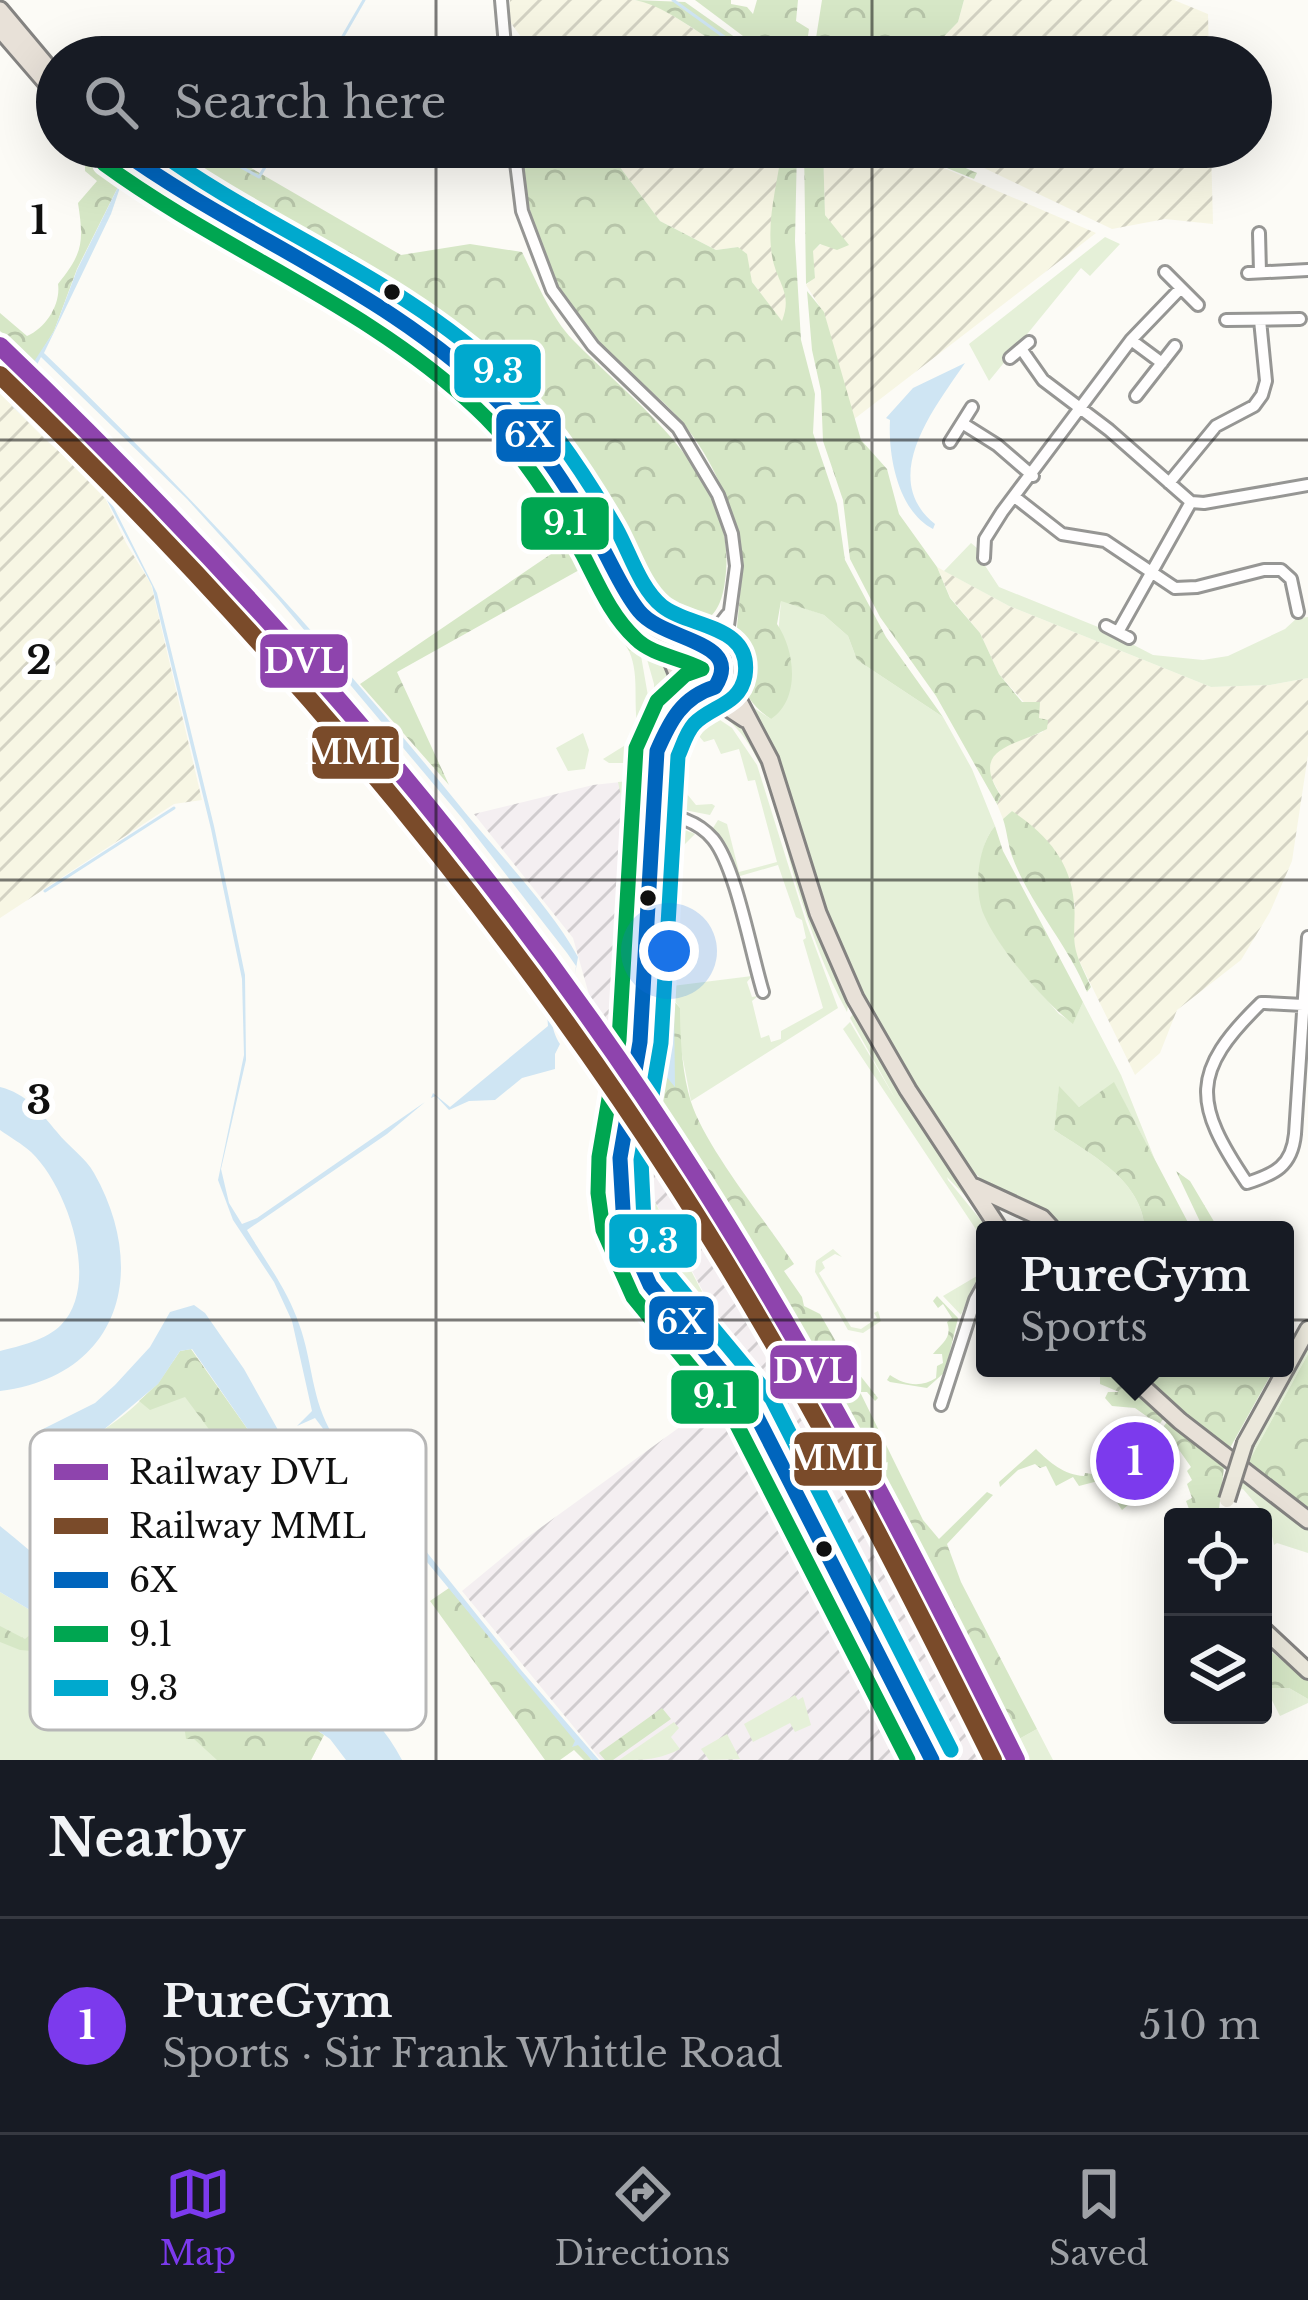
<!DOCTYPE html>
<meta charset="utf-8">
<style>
body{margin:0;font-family:"Libre Baskerville",serif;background:#20242c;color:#f1f3f6}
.controls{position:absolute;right:36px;bottom:36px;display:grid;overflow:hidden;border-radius:12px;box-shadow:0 12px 48px #0002}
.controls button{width:108px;height:108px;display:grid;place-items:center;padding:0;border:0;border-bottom:3px solid #363941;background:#171b24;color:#f1f3f6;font:60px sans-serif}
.you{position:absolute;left:669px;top:951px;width:42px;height:42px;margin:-30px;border:9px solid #fff;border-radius:50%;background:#1a73e8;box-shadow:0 0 0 18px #1a73e833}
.badge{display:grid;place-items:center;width:78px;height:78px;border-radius:50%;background:#7c3aed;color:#fff;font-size:39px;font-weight:700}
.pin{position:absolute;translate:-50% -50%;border:6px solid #fff;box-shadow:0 3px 12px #0006}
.popup{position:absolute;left:976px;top:1221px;width:318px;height:156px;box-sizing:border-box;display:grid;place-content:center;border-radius:12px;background:#171b24;filter:drop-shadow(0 3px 9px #0005);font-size:39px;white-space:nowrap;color:#9ea1a6}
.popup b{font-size:45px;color:#f1f3f6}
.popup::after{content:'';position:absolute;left:50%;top:100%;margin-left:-24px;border:24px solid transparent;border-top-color:#171b24}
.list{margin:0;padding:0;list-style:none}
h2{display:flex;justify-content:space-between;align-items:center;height:156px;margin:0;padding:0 48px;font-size:51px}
h2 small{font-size:39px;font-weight:400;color:#9ea1a6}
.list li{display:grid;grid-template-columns:78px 1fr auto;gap:36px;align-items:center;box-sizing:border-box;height:216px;padding:0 48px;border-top:3px solid #363941}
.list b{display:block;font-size:45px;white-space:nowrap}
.list p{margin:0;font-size:39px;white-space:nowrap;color:#9ea1a6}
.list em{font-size:39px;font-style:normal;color:#9ea1a6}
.icon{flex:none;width:66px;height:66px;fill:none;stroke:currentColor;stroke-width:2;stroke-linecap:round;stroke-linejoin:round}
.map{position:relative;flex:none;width:1308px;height:1760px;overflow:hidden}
.search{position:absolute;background:#171b24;box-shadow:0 12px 48px #0002;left:36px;right:36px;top:36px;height:132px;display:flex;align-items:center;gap:30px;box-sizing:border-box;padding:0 42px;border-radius:66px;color:#9ea1a6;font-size:45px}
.sheet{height:372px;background:#171b24}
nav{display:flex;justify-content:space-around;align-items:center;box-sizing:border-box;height:168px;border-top:3px solid #363941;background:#171b24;font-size:33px;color:#9ea1a6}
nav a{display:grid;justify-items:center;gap:6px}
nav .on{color:#7c3aed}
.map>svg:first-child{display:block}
</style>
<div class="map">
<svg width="1308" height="1760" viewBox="0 0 1308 1760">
<defs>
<pattern id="industrial-furrows" width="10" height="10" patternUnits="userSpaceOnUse" patternTransform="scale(3)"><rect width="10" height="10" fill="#f4eff1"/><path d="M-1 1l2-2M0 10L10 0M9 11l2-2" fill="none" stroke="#d0ccce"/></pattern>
<pattern id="farmland-furrows" width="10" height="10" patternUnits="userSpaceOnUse" patternTransform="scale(3)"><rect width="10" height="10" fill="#f7f6e4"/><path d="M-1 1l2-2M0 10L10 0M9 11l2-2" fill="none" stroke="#d3d2c3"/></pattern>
<pattern id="forest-crowns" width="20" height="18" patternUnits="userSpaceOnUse" patternTransform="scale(3)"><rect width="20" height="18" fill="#d6e7c6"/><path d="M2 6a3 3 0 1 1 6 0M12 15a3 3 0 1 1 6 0" fill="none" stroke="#b7c5a9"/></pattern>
</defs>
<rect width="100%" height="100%" fill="#fcfbf6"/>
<path fill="url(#industrial-furrows)" d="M630 781 642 786 645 847 631 1054 849 1414 1031 1760H601L462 1591 525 1539 749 1377 639 1172 573 938 474 814 593 785Z"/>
<path fill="url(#farmland-furrows)" d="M510 0H634L655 4 737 57H536L510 22Z
M964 0H1174L1208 14 1209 57H924L958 22Z
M605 147H782L773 259 789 302 783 323 752 282 746 254 738 247 716 250 660 221Z
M823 147H895L1096 233 853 420 824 313 806 285 815 277 812 251 837 232 825 215Z
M958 147H1211L1213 224 1165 219 1112 229 982 167V157Z
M0 387 14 400 12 406 46 440 100 487 126 543 151 584 202 800 174 804 0 918Z
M937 567 1009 606 1211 687 1270 685 1308 678V755L1292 861 1270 912 1241 960 1177 1010 1160 1053 1135 1075 1076 954 1072 928 1075 905 1012 811 1003 819 997 804 1001 796 989 774 991 759 1002 746 1043 732 1038 718 999 674 980 633 950 597Z"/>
<path fill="#e5f0d8" d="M1105 237 1120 244 1090 276 1081 268 989 381 969 344Z
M971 543 977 548 978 561H982L999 587 1103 629 1153 655 1203 660 1228 656 1285 629 1297 618 1308 617V678L1270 685 1211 687 1009 606 944 571Z
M781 600 824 615 848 636 857 660 943 717 972 769 995 826C986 837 984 845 981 860 970 925 1020 968 1059 1014L1073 1023 1083 1002 1121 1075 1155 1160 1114 1083 1079 1107 1059 1088 1054 1130C1092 1155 1142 1180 1145 1230H1061L1045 1211 988 1185 967 1166 879 1027 824 909 789 793 754 708 771 719Z
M637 624C673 668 678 689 654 741V684Z
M640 650 648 696 646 757 640 763H609L603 759 640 736C631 708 641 678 629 651Z
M703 702C768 710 790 853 808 906 820 938 834 969 849 999L847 1012C826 974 811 931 798 890 780 834 773 758 726 718L696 716 677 733 662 765C667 739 679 713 703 702Z
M703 718 720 720 732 728 757 765 806 922 838 1008 691 1101 680 1044V1008L664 987 752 976 747 982 752 997 758 996 752 1001 761 1038 769 1035 771 1042 781 1039V1031L823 1008 803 940 806 938 802 920 796 917 778 865 740 876 713 828 718 820 727 824 739 872 777 862 755 780 748 781 739 749 721 754 714 739 704 742 698 735 684 743 686 752 681 757 680 773 675 775 680 795 687 794 696 805 712 804 715 806 710 815 669 807 662 801C666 768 667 730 703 718Z
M583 733 589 750 585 769 568 771 556 748Z
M630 781 642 786 643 832 638 834 628 829 618 782Z
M670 824 695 834 684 845 678 839 663 856 662 875 657 874 661 834Z
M855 1011 976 1207 947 1177 948 1180 989 1230H985V1272L973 1286 961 1315 943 1296 982 1273 983 1240 843 1029 850 1022 896 1100 850 1018Z
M628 1131 639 1172 717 1320 677 1313C630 1249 619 1210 628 1131Z
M833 1249 842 1257 835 1254 822 1262 825 1268 819 1273 851 1327 861 1329 877 1318 874 1313 878 1311 881 1321 863 1333 848 1330 815 1272 816 1261Z
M724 1331 791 1457 788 1459 757 1401 725 1360Z
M1308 1345V1354L1248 1463 1255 1442Z
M173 1361 270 1490 140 1512 76 1460 77 1445C114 1427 151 1396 173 1361Z
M844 1454 930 1614 1001 1760H990L879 1538 885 1533Z
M1242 1481 1308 1528V1553L1277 1543 1274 1545 1272 1536 1263 1533V1517H1258L1260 1509 1243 1489 1238 1490Z
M0 1592 65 1631 324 1735 311 1760H0Z
M856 1631 881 1680 876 1691H870L844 1638Z
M1263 1683 1267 1688H1289L1308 1699V1703L1280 1716Z
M795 1695 798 1700 803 1697 811 1725 795 1732 790 1723 753 1742 744 1724Z
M674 1722 679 1728 671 1737 680 1749C658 1760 645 1760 619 1760Z
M1037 1729 1053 1760H1029L1019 1739Z
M727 1734 740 1759 709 1760 701 1749Z"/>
<path fill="url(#forest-crowns)" d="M635 0 685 2 763 57C715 57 683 10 635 0Z
M695 0H731V4L747 7 753 14 757 0H798L796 21 809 29 805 57H771Z
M822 0H964L958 22 924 57H813Z
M78 147H96L125 173 77 269 54 331 35 362 0 331V313L27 336C46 328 61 304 58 284 83 253 84 242 78 203L97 181 85 171V155Z
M155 147H215L401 255 470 244 522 252C537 282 550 316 573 340 636 405 740 477 725 581 723 596 719 612 705 621 685 634 664 621 646 610L563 469 499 390 430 316Z
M520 147H605L660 221 716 250 738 247 747 254 752 282 782 321C793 292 777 284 772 256 766 219 778 183 782 147H797L795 241 801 340 815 394 813 433 837 504 845 560 886 637 943 717 857 660 848 636 824 615 781 601 777 624C795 650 801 699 771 719 710 679 750 607 739 548 729 493 705 442 664 403 625 367 585 336 557 289 533 247 527 195 520 147Z
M804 147H823L825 215 849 245 837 250 820 244 813 251 815 278 806 284Z
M895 147H918L977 173 974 179Z
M807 291 824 312 861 440 887 469 899 514 937 567 950 598 980 633 999 674 1022 702H1040L1039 718 1048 720 1047 729C1014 747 969 747 1001 796L997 804 936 696 880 617 850 559 843 500 823 441 821 391 812 350Z
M585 531 625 609 640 650 629 651 581 569 397 672 449 785 360 684Z
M686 667a15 15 0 1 1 30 0a15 15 0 1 1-30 0Z
M1012 811C1046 834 1071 861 1074 903 1076 919 1072 935 1076 951 1079 963 1086 975 1091 987L1087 992C1068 944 1030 905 1012 856 1008 845 1007 831 1003 819Z
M995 826 1003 851 1083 1002 1073 1024C1044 1002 998 948 984 915 973 890 978 845 995 826Z
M660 974 661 986 680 1008C680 1038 682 1073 691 1102 706 1148 765 1220 794 1264L784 1271 802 1297 804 1306 820 1314 843 1354 878 1398 875 1401 867 1392H860L923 1520 939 1539 987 1492 993 1495 947 1544 961 1582 1037 1729 1019 1739 849 1414 642 1072 652 975Z
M1114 1082 1192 1230H1145C1142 1180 1092 1155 1054 1130L1059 1086 1079 1107Z
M1176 1171 1190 1181 1219 1230H1204Z
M937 1296 958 1318 945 1372 927 1388 890 1382 887 1380 890 1375C904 1385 921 1388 936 1378L937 1366 943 1363 942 1354H933C941 1344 953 1338 947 1322L952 1318 943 1304 938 1308 933 1301Z
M191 1349 251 1434 274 1475 259 1512 261 1527 250 1548 140 1512 105 1485 121 1480 141 1498 156 1487 225 1497 235 1483 231 1459 185 1397 150 1410 139 1401 158 1384 180 1351Z
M1308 1354V1509L1248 1463Z
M1100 1368H1107L1163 1419 1159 1425 1135 1408 1112 1406 1105 1398 1108 1392H1119L1100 1384Z
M1134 1368H1273L1274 1369 1230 1448 1204 1432Z
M1167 1422 1224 1468 1218 1517H1192L1186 1501 1192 1498 1187 1484 1192 1480 1187 1471 1191 1467 1163 1427Z
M1036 1449C1049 1462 1064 1475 1084 1476L1085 1473 1107 1476 1128 1505 1122 1510 1102 1480 1079 1486 1073 1477 1056 1486 1046 1466 1040 1468 1035 1464 1018 1470 1000 1487 999 1482Z
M449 1588 592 1760H584L574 1750 560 1760H545L430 1601Z
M45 1622 183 1679 301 1719 324 1735 311 1760H217L194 1739H186L183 1718C158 1720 137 1711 125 1689L119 1694 101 1685 99 1678C85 1680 80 1667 73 1656L61 1659 53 1645 44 1652 20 1650 0 1642V1626L25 1639Z
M1263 1645 1308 1681V1699L1289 1688H1267L1263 1683Z
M662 1708 671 1719 613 1760H605L599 1753Z"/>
<path fill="#cfe5f3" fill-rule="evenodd" d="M125 173 111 214 44 353C192 495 330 646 459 805 496 851 550 906 578 957L575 974 576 966 567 953 462 818 279 600 187 499 41 357 15 407 103 486 157 593 214 826 245 975 246 1060 221 1169 229 1203 242 1224 257 1218 425 1102 387 1134 247 1230C265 1260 288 1291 299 1324 313 1362 311 1400 333 1435L521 1670 599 1760H592L578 1745 572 1747 575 1741 384 1510 315 1418 297 1426 312 1411 292 1321 274 1282 233 1220 218 1180 244 1055 242 979 211 829 152 586 100 487 12 406 20 383 54 331 77 270Z
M965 363C936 406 877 478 935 524L933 529C898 511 888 456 890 420L886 418 913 388Z
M98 471C263 627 408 809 543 992L548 997 555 995C547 1007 552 1033 560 1044L555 1054V1069L522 1078 495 1100 469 1101 449 1110 436 1096 431 1098 433 1093 450 1107 548 1026 546 1000 495 931 457 890 437 855 409 828 360 764 213 598 97 475Z
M674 1005 675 1087 665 1075 670 1006Z
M0 1087C26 1093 41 1113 57 1132 68 1146 86 1158 94 1173 149 1270 121 1376 0 1391V1351C20 1346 46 1340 61 1325 101 1285 68 1187 31 1152 22 1144 10 1137 0 1130Z
M194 1305 205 1313 244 1369 301 1471C297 1482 290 1493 288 1505 283 1523 290 1554 275 1568 253 1587 111 1524 84 1509 64 1497 42 1478 30 1458L29 1448 39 1431 95 1403 115 1385 150 1347 170 1312ZM192 1349 251 1434 274 1475 259 1512 261 1528 250 1548 140 1512 76 1460 77 1445 95 1437 158 1384 180 1351Z
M0 1526C19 1541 45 1565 65 1576 108 1599 153 1616 198 1636 217 1645 239 1649 259 1654 321 1671 372 1702 402 1760H346L330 1739 301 1719 232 1697 111 1645 65 1631 0 1592Z"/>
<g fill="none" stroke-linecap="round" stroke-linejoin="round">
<path stroke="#cfe5f3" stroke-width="3" d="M673 0 752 57
M331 57 364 0
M205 147 259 177 277 147
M45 891 174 808"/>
<defs>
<path id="minor" d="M501 0 506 57
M514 147 522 211 552 290 593 346 678 428 718 495 732 534 736 566 723 663
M1259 233 1260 272
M1165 272 1198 305
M1248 273 1308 270
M1226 320 1300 319
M1131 340 1162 363
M1022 350 1043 380 1109 430 1191 502 1204 503 1308 485
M1010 358 1029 342
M1136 396 1175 346
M962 423 997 445 1033 476
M950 442 972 407
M1169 483 1216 426 1254 406 1262 395 1266 381 1260 320
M1016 498 1062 534 1105 541 1175 588 1197 587 1264 570H1281L1291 579 1298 612
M984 558 985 539 1002 512 1131 340 1181 288
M1106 626 1129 638
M1118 632 1191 502
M704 645 727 615
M698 692 673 715 655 764 640 1042 620 1158 619 1192 624 1227 650 1285 753 1409 932 1760
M673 715 678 678
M653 812C676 816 697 820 713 839 736 867 751 953 763 992
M1308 937 1295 1134C1292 1166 1275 1174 1247 1183 1193 1103 1190 1072 1261 1003H1265L1303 1005H1308
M941 1405 975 1300 985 1282"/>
<path id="major" d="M1245 1443 1308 1329
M1263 1629 1308 1671"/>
<path id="highway" d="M0 10 57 78
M0 29 57 95
M116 147 191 199 363 299
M135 147 196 189 337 271 468 373 506 409 571 496 627 595 670 656 681 683 693 691 704 692 715 687 724 673
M655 627C680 639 722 642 724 673L770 760 818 913 855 998 908 1090 1000 1230
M704 692 745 719
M975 1187 1042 1218 1053 1230
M1122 1368 1180 1421 1308 1520"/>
</defs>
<use href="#minor" stroke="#969694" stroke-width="16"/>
<use href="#major" stroke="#848381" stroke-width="20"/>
<use href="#highway" stroke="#848381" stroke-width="21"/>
<use href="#minor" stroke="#fffefe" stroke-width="10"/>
<use href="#major" stroke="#ebe8dc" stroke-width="14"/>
<use href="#highway" stroke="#e8e1d8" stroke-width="15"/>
<defs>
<path id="major-bridge" d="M1227 1500 1245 1443"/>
</defs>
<use href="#major-bridge" stroke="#848381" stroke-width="20" stroke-linecap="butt"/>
<use href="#major-bridge" stroke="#ebe8dc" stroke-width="14"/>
<defs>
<path id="bus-1" d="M116 147C239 237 398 295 503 406 541 445 571 493 598 540 612 564 622 590 639 611 664 642 745 640 715 687 682 697 670 721 657 751L640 1042 620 1158 624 1227 650 1285 753 1409 932 1760"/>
<path id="bus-2" d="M104 164C223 251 368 306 476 408 520 449 554 503 583 555 598 584 611 616 636 639 652 655 682 658 702 669L685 675 657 701 636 748 619 1040 599 1157 598 1193 603 1230 633 1297 735 1421 908 1760"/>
<path id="bus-3" d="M152 147C267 231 406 280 509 381 552 424 586 476 616 528 630 553 640 588 662 606 689 628 753 624 745 676 740 705 711 706 694 724 686 733 683 745 678 756L661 1043 641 1160 644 1221 668 1274 772 1399 951 1750"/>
</defs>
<use href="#bus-1" stroke="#fff" stroke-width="24"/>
<use href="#bus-2" stroke="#fff" stroke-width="24"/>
<use href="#bus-3" stroke="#fff" stroke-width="24"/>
<use href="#bus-1" stroke="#0065bd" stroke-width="15"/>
<use href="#bus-2" stroke="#00a651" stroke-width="15"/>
<use href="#bus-3" stroke="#00a9ce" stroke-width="15"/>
<defs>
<path id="rail-1" d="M0 346C263 598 502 871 698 1179 817 1365 918 1562 1016 1760"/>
<path id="rail-2" d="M0 375C256 621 486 889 679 1188 797 1371 896 1565 993 1760"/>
</defs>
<use href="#rail-1" stroke="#fff" stroke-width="27"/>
<use href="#rail-2" stroke="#fff" stroke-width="27"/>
<use href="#rail-1" stroke="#8e44ad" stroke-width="18"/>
<use href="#rail-2" stroke="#7a4b2a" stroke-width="18"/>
</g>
<path fill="none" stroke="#101010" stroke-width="3" stroke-opacity="0.55" d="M436 0V57M872 0V57M436 147V1760M872 147V1760M0 440H1308M0 880H1308M0 1320H1308"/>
<g fill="#101010" stroke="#fff" stroke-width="4.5">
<circle cx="392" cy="292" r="10"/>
<circle cx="648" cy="898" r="10"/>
<circle cx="824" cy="1549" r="10"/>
</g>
<rect x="30" y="1430" width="396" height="300" rx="18" fill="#fff" stroke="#b7b7b7" stroke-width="3"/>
<rect x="54" y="1464" width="54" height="16" fill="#8e44ad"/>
<rect x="54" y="1518" width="54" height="16" fill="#7a4b2a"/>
<rect x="54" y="1572" width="54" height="16" fill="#0065bd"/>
<rect x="54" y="1626" width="54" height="16" fill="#00a651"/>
<rect x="54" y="1680" width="54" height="16" fill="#00a9ce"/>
<g font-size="33" fill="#101010">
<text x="129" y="1484">Railway DVL</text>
<text x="129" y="1538">Railway MML</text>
<text x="129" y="1592">6X</text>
<text x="129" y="1646">9.1</text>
<text x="129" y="1700">9.3</text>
</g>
<g font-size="39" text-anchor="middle" font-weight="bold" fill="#101010" stroke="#fff" stroke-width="12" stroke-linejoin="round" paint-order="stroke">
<text x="39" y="234">1</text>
<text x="39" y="674">2</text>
<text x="39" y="1114">3</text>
</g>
<g stroke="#fff" stroke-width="4.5">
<rect x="452" y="342" width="91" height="58" rx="12" fill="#00a9ce"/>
<rect x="494" y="407" width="69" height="57" rx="12" fill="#0065bd"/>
<rect x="519" y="495" width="92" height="57" rx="12" fill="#00a651"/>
<rect x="258" y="632" width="92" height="58" rx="12" fill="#8e44ad"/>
<rect x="310" y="724" width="91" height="57" rx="12" fill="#7a4b2a"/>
<rect x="607" y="1212" width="92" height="58" rx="12" fill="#00a9ce"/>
<rect x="647" y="1294" width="69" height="58" rx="12" fill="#0065bd"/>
<rect x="768" y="1343" width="91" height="58" rx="12" fill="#8e44ad"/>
<rect x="669" y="1368" width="92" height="58" rx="12" fill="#00a651"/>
<rect x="792" y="1430" width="92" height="58" rx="12" fill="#7a4b2a"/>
</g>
<g font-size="33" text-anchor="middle" font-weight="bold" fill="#fff">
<text x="498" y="383">9.3</text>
<text x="529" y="447">6X</text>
<text x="565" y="535">9.1</text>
<text x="304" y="673">DVL</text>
<text x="355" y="764">MML</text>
<text x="653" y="1253">9.3</text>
<text x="681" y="1334">6X</text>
<text x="813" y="1383">DVL</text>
<text x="715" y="1408">9.1</text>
<text x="838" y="1470">MML</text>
</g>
</svg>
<div class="controls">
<button><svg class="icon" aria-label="locate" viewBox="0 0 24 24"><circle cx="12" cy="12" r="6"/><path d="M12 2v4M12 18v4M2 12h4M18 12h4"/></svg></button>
<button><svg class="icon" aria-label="layers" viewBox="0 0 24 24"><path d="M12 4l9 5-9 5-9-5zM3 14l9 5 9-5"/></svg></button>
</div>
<div class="you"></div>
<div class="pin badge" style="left:1135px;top:1461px">1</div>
<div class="popup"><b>PureGym</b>Sports</div>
<div class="search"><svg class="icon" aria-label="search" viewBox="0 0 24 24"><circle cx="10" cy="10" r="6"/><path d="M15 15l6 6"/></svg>Search here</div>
</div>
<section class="sheet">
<h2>Nearby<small></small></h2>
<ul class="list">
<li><span class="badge">1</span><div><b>PureGym</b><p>Sports · Sir Frank Whittle Road</p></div><em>510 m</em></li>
</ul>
</section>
<nav>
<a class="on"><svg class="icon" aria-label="map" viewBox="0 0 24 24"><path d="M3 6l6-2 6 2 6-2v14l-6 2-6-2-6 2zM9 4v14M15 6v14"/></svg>Map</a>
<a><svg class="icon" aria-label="directions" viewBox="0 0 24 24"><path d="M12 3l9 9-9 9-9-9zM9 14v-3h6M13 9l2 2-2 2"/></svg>Directions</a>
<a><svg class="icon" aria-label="saved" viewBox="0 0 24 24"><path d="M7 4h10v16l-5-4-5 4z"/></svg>Saved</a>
</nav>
